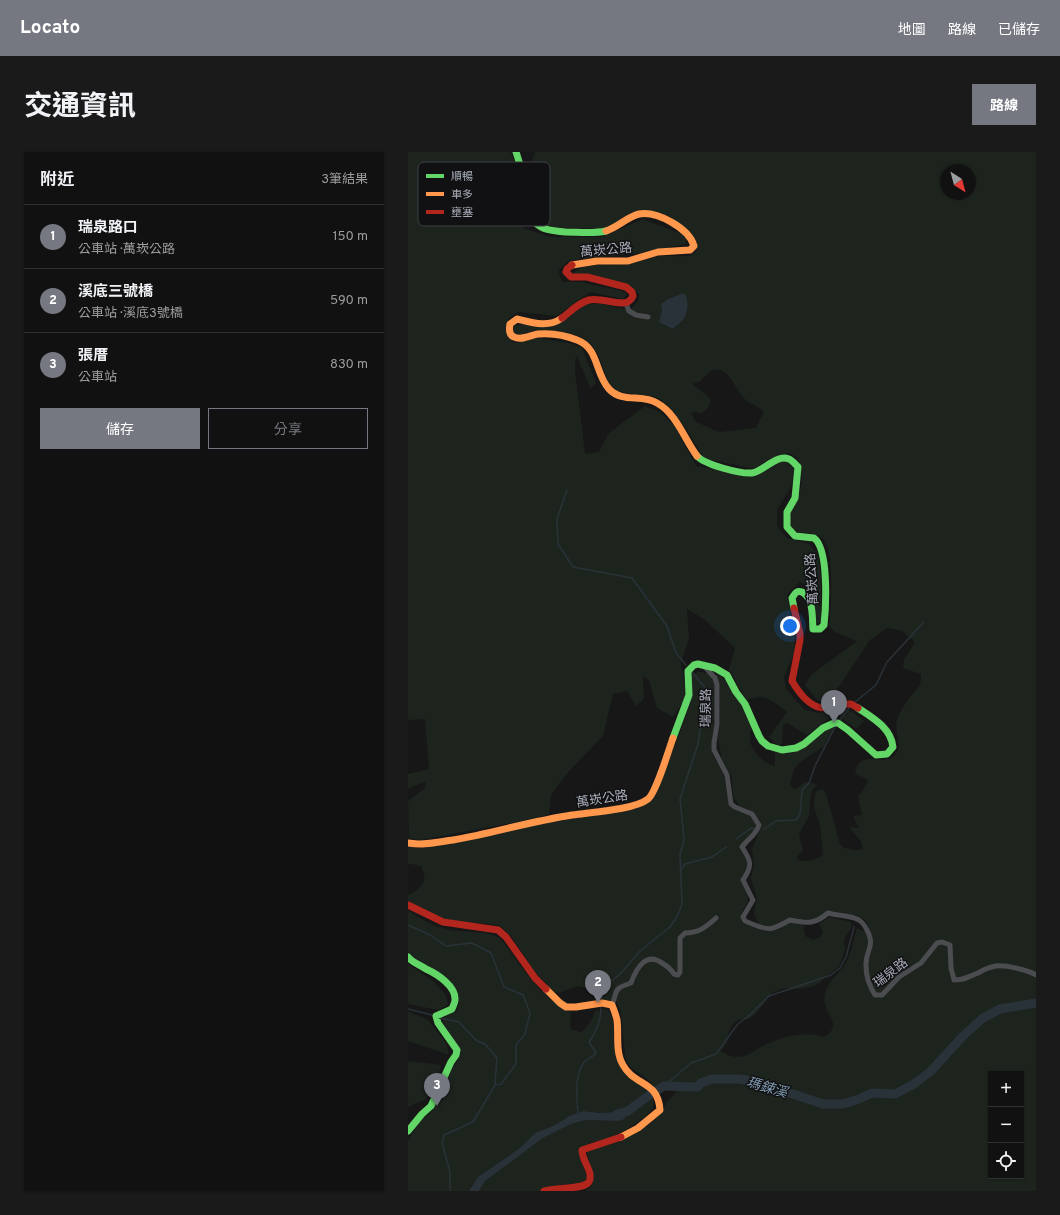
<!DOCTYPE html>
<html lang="zh-TW">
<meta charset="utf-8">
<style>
body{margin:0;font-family:Overpass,"Noto Sans TC",sans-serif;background:#1a1a1a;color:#f1f3f6}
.controls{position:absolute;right:12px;bottom:12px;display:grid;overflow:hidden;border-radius:0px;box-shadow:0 1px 3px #0004}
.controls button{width:36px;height:36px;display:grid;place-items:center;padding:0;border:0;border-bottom:1px solid #303131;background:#111;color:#f1f3f6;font:20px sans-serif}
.compass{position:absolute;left:532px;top:12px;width:36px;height:36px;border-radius:50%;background:#111;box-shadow:0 1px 3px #0004;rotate:144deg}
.you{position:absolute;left:382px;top:474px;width:14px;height:14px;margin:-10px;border:3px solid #fff;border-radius:50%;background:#1a73e8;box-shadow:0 0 0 6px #1a73e833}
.badge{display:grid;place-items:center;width:26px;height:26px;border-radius:50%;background:#757880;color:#fff;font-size:13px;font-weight:700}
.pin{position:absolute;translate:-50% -33px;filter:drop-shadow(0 1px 2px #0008)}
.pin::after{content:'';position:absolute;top:21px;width:14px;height:12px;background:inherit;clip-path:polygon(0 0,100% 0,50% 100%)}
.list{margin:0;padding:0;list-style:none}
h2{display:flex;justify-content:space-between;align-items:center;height:52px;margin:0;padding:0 16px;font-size:17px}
h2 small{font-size:13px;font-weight:400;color:#9c9d9f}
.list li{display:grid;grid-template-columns:26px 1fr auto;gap:12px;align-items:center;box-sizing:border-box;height:64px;padding:0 16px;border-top:1px solid #303131}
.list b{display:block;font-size:15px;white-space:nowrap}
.list p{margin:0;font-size:13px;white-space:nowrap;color:#9c9d9f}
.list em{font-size:13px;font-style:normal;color:#9c9d9f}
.actions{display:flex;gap:8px;padding:12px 16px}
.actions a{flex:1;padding:9px 0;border:1px solid #757880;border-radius:0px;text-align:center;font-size:14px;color:#757880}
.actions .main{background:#757880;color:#fff}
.icon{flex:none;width:22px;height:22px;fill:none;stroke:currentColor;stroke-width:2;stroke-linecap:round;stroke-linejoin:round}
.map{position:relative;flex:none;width:628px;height:1039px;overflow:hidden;border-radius:0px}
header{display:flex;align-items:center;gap:24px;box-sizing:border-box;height:56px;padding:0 20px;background:#757880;color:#fff}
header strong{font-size:19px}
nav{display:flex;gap:22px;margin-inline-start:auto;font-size:14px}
.intro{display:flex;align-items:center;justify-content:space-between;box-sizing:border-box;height:96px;padding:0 24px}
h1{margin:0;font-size:28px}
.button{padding:10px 18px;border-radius:0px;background:#757880;color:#fff;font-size:14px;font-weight:700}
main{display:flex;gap:24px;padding:0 24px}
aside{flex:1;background:#111;border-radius:0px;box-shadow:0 1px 3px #0004}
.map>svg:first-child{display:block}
</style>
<header>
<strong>Locato</strong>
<nav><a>地圖</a><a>路線</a><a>已儲存</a></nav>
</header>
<div class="intro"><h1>交通資訊</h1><a class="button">路線</a></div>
<main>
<aside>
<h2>附近<small>3筆結果</small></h2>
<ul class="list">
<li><span class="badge">1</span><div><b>瑞泉路口</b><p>公車站 · 萬崁公路</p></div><em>150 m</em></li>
<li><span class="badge">2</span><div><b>溪底三號橋</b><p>公車站 · 溪底3號橋</p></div><em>590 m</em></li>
<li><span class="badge">3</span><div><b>張厝</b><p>公車站</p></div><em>830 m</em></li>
</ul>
<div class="actions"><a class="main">儲存</a><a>分享</a></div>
</aside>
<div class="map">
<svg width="628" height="1039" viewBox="0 0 628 1039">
<rect width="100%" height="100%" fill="#171717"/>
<path fill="#1d241e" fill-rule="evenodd" d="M0 0H103L109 17 115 76 143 85H194L235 67 278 84V92L233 101 162 108 150 118 154 130H172L214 139 219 142 215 147 182 140 148 164 110 160 100 167 98 179 105 191 130 186 165 192 174 196 188 231 183 237 168 203 167 218 177 302 191 300 201 281 237 254 252 260 266 273 288 314 348 325 372 306 380 308 388 320 385 331 369 358V374L379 386 401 392 409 401 413 424V470L409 471 400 434 392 430 379 443 386 475 387 499 376 525 378 537 397 558 412 561 432 555 446 561 456 569 448 577 431 564 420 567 399 583 379 571 375 573 374 591 371 594 361 585 379 560C363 548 358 541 338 548L321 517 327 496 296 467 279 457 281 487 273 510 278 545 265 565 249 556 241 528 235 524 236 547 228 554 219 539 205 542 195 584 161 619 143 643 141 662 125 667 12 688 1 686 0 649 17 636 18 629 0 637V622L21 617 17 567 0 568Z
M127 0H628V1039H177L183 1035C189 1019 178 1012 179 998L194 995 208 990 241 972 252 962 260 949 268 940C259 935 258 940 251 941 247 936 243 930 238 926 227 918 220 917 217 903L213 861 209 850 202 848 190 849 182 837 168 834 152 841 147 840 128 821 102 783 91 773 39 768 0 749V743C14 736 21 729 13 714L3 712H0V694L7 696H15L73 685 163 665 187 663 227 655 239 651 247 643C259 613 273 581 282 550 284 542 281 529 283 526 285 522 289 519 293 520 320 521 302 582 304 597 304 606 311 611 314 619 318 629 317 641 322 651 325 660 334 659 341 663 345 665 347 669 349 673 347 682 337 687 333 695 339 714 343 706 333 728 335 733 340 739 340 746 340 756 328 760 336 772L358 780 369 778 382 770 395 772 397 784 405 788 412 785 415 780 411 772 421 765 443 770 444 774 437 786 436 792 437 797 435 804 432 812 425 820 418 823 413 830 403 835 390 837 376 836 364 841 347 863 341 867 330 868 325 872 321 879 319 891 313 899C318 902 324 905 330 905 338 905 346 899 353 895 372 885 395 878 416 885 438 871 412 861 417 842 420 829 430 823 437 812 444 801 445 788 449 776L455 779 461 775C457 760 433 761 420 759L413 765 404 768 380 766 371 772 359 775 350 771 346 761 349 746 344 730 343 725 346 714 344 696 354 674 351 667 347 663 340 657 332 654 328 649 325 645 324 625 314 608 310 587 312 570V540L308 522C324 527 338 559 345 574 335 590 350 609 366 614L367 613V601L370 599 380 600 394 596 423 573 426 575 415 595 391 611 386 617 382 632 384 635 387 637 398 630 404 631 409 633 403 640 401 664 391 682 395 699 389 705V708C396 711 409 707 415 703 414 693 413 683 412 674 409 661 403 655 408 640L414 637 417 639 427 673 431 690 434 695C440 697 448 700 454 697 456 686 444 683 441 674L448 676H451L445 664 454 663 450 645 460 630C458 624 449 625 447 619 455 596 474 615 486 604 497 594 485 580 489 568 492 559 499 549 505 542 507 539 511 535 512 532 513 529 513 525 513 522L495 516 496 508 507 490 494 479 479 476 462 488 432 533 417 550 410 549 397 533 403 523 449 489 427 480 421 474C423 456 427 400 415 387 403 374 385 390 382 368 381 360 387 353 390 346 394 336 397 313 388 305 386 303 382 302 380 301L361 307 350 315 343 316 298 307 294 303C286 289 263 249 247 245 235 242 213 244 204 234 197 227 194 210 189 201 179 179 148 177 127 180 121 181 115 183 109 184 105 182 103 180 105 175 116 168 132 175 145 173 159 170 169 153 183 152 196 150 209 158 223 157L231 148V143L227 138 219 133 185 124 166 123 165 121C181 108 202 116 221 112 232 110 242 106 253 104 261 103 277 106 283 103 294 98 288 87 282 80 274 71 245 58 233 59 221 60 211 72 201 76 193 78 178 76 170 76 163 77 147 77 140 74 125 66 118 39 120 23 121 16 125 7 127 0ZM538 18H562V42H538ZM276 141C282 147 280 162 275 168 272 171 268 174 265 177L251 170 255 159 253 152 260 147ZM304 218C324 215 326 239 339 249 344 253 351 254 355 259V263L351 269 348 276 312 280 301 276 287 269 283 260 293 261C300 257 303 255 302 246L284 232 291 230ZM583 922H613V1024H583Z
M0 759C11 765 22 773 34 776 52 782 75 777 92 786 110 809 135 850 163 860L162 875 164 878 173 880C181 874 184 868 187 859L198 857 201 859 204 866 213 914 240 937 245 947V956L237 965 221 976 205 985 181 991 174 995 171 1003 179 1025 178 1030 137 1035 132 1039H71L77 1029 135 986 163 972 178 968 210 969 219 959 192 961 175 959 161 964 147 973 127 981 112 996 70 1025 61 1039H0V989L10 971 25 958 41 923 52 904 53 899 34 869 38 864 49 859 51 851 47 842 6 808 0 799Z
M0 812 24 828 38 843 40 853 30 858 0 852Z
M0 859 20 868 38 891 41 903 0 889Z
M0 909 33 913 28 934 18 947 0 955Z"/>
<path fill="#2a3239" d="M276 141C282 147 280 162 275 168 272 171 268 174 265 177L251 170 254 159 253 152 260 147Z
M175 959 192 961 220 959 216 967 210 969 178 968 163 972 135 986 77 1029 71 1039H61L70 1025 112 996 127 981 147 973 161 964Z"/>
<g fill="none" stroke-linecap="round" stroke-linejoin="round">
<path stroke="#2a3239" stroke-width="1.5" d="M159 338 149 367 150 392 165 415 224 426 259 474 268 501 278 513
M447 550 468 533 479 510 515 471
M432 568 441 556
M355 678 368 669 388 668 392 662 394 638 401 631 407 614 427 575
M328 687 343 676 346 677
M272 719 277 712 304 705 318 695
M0 773 22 783 38 794 64 791 83 801 96 835 115 843 122 861 117 882 108 893V912L93 932 87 933 65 970 36 983 34 991 42 1020V1039
M193 849 197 835 214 820 232 799 262 775 270 763 274 752 272 702 276 688 272 647 290 592 298 537 284 520
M0 857 24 863
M33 866 51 870 69 889 77 892 89 906 87 932
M256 934 283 911 308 902 329 873 343 862 361 844 423 823 432 816 438 805 446 775
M170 962C169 946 166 924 176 910 179 906 185 906 188 901L181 890C189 879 193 868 193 855"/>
<path stroke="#2a3239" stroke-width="9" d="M209 962 220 959 240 944 256 934 289 935 293 931 304 927H330L346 929 415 952H435L451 947 464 941 487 942 506 932 523 919 555 884 575 866 592 857 628 851"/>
<path stroke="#4b4c50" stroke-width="5" d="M218 152 221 159 228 163 240 165
M296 514 307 526 309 533V572L306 591V598L319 623 323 652 327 655 344 662 351 673C349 682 340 687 334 695 343 709 345 713 335 728L345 748 335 765 337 769C360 778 359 781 382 768 399 771 406 773 420 761 430 764 442 763 451 768 454 770 457 774 459 778 468 796 457 797 458 814 458 824 462 835 467 843H474L491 825 513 811 529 791 534 790 542 793 543 816 546 828C558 828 559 825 570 821 575 818 582 815 588 814 598 813 620 818 628 823
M204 853C210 837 205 837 223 831 228 817 238 799 254 811 259 814 263 817 266 822L270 823 272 820V786L277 781C291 781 298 775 308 766"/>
<path stroke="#63d668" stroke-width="7" d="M108 0C110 6 112 12 113 18 116 35 115 65 133 75 140 79 149 79 157 80 170 80 185 82 198 79
M289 304C297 313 333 322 344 321 356 319 368 302 381 307 384 308 387 312 390 315L387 346 379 360V375L387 384 406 386C421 397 418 455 416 473L412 477H405C404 466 406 446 394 440 388 438 387 442 384 446L386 456
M265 586 281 543 280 519 286 513 290 512 307 516 319 523 328 540 337 552 351 584 354 589 360 594 374 598 388 596 396 592 415 576 426 571H430L440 578 468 603 479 602 485 595C483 576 465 566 450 556
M0 805C5 811 12 813 18 817 29 822 48 834 47 848 47 851 45 854 44 857L28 864 30 871 49 898 48 903 43 910 23 954 14 962 0 979"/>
<path stroke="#ff974d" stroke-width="7" d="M164 113 189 109H220L250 100 282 98 286 94C281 76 249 59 231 62 219 65 210 75 198 79
M154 166C140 176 125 171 109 167L102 172C101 177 101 183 106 185 113 189 123 183 130 182 142 181 157 183 169 188 191 196 187 222 201 237 214 251 234 242 249 251 269 262 276 287 289 304
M0 691C15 694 30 690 45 688 85 681 124 669 164 663 183 660 226 658 240 647 248 641 261 597 265 586
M138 837 152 851 158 855H168L194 851 204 853C206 858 208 863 209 868 211 882 207 900 215 913 226 934 250 928 252 958L230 976 213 985"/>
<path stroke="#b3261e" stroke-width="7" d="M154 166C163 159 170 151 181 148 192 145 215 155 221 149 223 148 224 146 225 144L224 140 218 135 179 125H163L158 120 159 117 164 113
M386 456 392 482V488L384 529C391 541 402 557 418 556 425 555 432 552 440 552H443L450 556
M0 753 35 770 90 778 98 785 127 826 138 837
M136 1039C147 1035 172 1038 180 1031 183 1029 182 1025 182 1022 180 1013 174 1007 174 998L213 985"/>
</g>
<g text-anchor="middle" stroke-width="3" stroke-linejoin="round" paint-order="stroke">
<g font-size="13" fill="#a8adb8" stroke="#111113">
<text transform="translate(198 97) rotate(-5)" y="5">萬崁公路</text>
<text transform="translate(403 427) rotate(-94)" y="5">萬崁公路</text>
<text transform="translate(297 556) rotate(-89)" y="5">瑞泉路</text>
<text transform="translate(194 646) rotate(-9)" y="5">萬崁公路</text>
<text transform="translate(482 820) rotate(-37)" y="5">瑞泉路</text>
</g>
<g font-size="14" font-style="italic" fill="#7f9bb3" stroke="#111113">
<text transform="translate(359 935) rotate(16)" y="5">瑪鋉溪</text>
</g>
</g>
<rect x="10" y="10" width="132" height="64" rx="6" fill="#111113" stroke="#3e4045" stroke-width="1"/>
<rect x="18" y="22" width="18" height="4" fill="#63d668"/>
<rect x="18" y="40" width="18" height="4" fill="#ff974d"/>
<rect x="18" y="58" width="18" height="4" fill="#b3261e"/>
<g font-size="11" fill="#a8adb8">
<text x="43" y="28">順暢</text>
<text x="43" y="46">車多</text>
<text x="43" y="64">壅塞</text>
</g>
</svg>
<div class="controls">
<button>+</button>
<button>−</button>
<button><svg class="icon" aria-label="locate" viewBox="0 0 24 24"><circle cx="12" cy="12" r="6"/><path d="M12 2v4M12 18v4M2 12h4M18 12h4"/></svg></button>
</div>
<svg class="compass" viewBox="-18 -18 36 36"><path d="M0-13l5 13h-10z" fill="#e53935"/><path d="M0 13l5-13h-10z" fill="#9c9d9f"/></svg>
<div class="you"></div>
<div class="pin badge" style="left:426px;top:571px">1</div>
<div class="pin badge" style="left:190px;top:851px">2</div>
<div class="pin badge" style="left:29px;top:954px">3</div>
</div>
</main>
